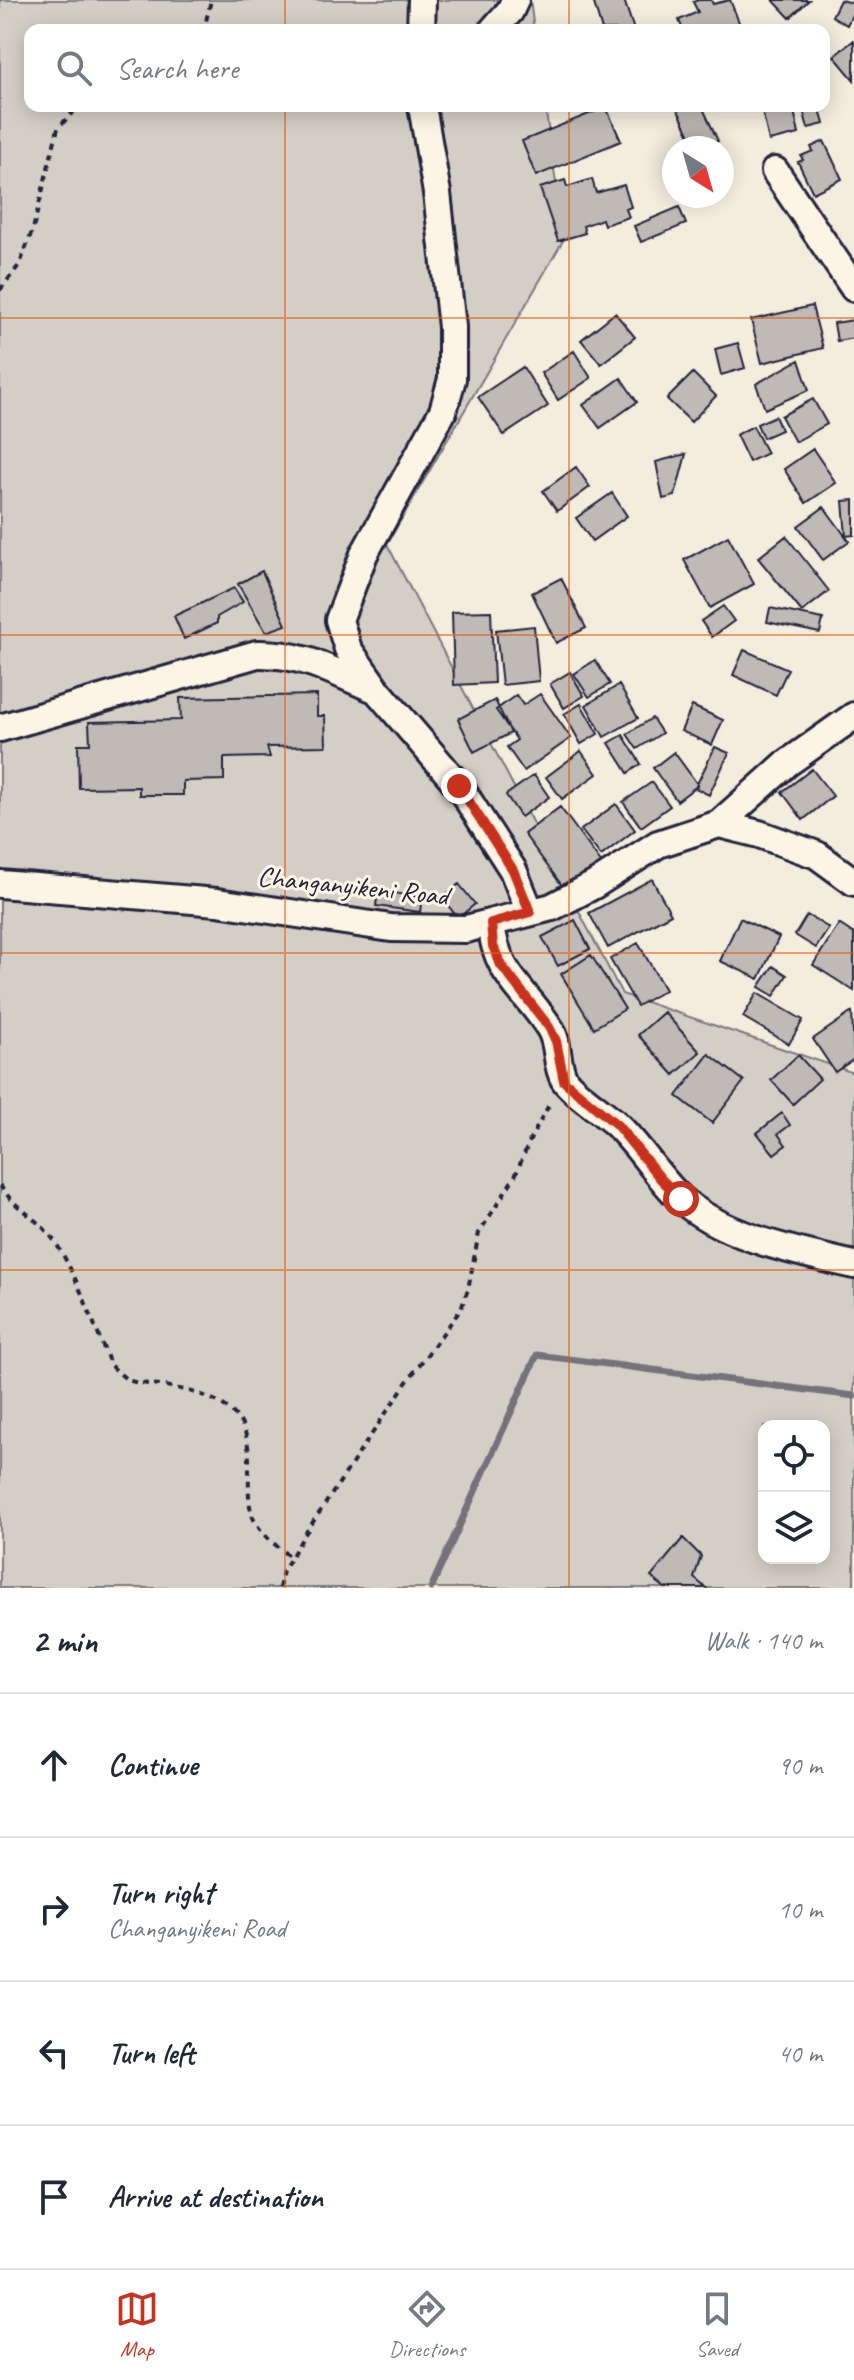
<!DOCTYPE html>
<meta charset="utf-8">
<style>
body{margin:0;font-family:Caveat,sans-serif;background:#f2f2f3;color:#1f2937}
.controls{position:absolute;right:24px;bottom:24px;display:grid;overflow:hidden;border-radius:16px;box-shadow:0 4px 20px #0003}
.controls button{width:72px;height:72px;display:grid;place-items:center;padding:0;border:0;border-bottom:2px solid #e0e1e3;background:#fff;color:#1f2937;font:40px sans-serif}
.compass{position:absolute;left:662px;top:136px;width:72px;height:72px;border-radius:50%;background:#fff;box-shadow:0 4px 20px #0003;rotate:143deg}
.stop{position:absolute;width:24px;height:24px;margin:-18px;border:6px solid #c8321e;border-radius:50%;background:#fff}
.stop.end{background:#c8321e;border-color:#fff;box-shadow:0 2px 8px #0008}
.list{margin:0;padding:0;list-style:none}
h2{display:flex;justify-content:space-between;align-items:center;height:104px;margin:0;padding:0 32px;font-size:34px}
h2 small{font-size:26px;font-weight:400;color:#747a83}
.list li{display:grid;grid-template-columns:52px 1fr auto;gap:24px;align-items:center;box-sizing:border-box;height:144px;padding:0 32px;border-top:2px solid #e0e1e3}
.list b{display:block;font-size:30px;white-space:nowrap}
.list p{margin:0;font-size:26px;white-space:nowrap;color:#747a83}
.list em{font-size:26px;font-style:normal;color:#747a83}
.icon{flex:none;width:44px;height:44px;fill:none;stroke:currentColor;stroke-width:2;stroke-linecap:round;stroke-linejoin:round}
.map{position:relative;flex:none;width:854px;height:1588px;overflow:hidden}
.search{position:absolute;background:#fff;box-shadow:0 4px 20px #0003;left:24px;right:24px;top:24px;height:88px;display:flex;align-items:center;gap:20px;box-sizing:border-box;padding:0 28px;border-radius:16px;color:#747a83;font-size:30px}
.sheet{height:680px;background:#fff}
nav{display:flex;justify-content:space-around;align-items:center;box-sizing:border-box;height:112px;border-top:2px solid #e0e1e3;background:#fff;font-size:22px;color:#747a83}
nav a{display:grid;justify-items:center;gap:4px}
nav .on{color:#c8321e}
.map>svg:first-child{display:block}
</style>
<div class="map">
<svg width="854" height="1588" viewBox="0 0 854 1588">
<rect width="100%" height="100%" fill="#f3edde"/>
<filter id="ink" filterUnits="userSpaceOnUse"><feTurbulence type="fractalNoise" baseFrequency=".0125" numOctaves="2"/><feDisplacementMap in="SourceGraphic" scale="16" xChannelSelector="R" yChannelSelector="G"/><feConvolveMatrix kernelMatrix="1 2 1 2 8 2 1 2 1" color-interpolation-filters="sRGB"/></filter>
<g filter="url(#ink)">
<path fill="#d4cfc6" stroke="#7b7880" stroke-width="2" fill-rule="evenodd" d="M0 0H530L534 30H30V106H545L564 239 387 544 622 994 854 1073V1588H0ZM764 1426H824V1558H764Z"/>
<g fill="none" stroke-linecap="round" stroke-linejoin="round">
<path stroke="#75727b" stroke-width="7" d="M431 1588 537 1355 854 1396"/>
</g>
<path fill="#bfbab6" stroke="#22223b" stroke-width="2" d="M593 0H624L634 30H602Z
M698 0H711L713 4 730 0 742 30H683L679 20 698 12 693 2Z
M773 0H809L790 18Z
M840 0 854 3V11L847 25 832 16Z
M854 40V80L834 56Z
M676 106H702L718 141 703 148H696Z
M761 106H793L799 134 769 141Z
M802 106H819L824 124 808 128Z
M606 107 621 141 536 176 522 141Z
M824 141 842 179 813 193 798 162 803 160 801 156 813 151 811 147Z
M592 179 596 193 624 185 631 207 626 209 629 217 604 225 602 219 583 226 585 233 558 241 540 188 565 180 567 187Z
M679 207 686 224 641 242 634 226Z
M812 306 823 348 762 363 751 320Z
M615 313 635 337 601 364 581 340Z
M854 320V338L837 341 834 323Z
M738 343 745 368 721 375 715 349Z
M574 351 591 378 558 400 541 373Z
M799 360 809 390 765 409 756 384Z
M523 367 548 406 504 435 478 397Z
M693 373 716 396 691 422 667 399Z
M621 378 637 402 600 428 583 405Z
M813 399 827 424 795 442 781 416Z
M775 416 781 430 763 438 757 424Z
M753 426 767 453 749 462 736 435Z
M813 449 836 483 806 503 784 469Z
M686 454 675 496 663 499 656 462Z
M576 467 590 487 557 511 543 491Z
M612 493 627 516 592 541 576 518Z
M854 500V535L846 536 843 501Z
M824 507 849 541 823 560 798 526Z
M728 536 754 584 710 608 684 560Z
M786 536 829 591 802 612 758 558Z
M262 571 286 625 266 632 238 584Z
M561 578 586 628 556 643 532 593Z
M234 588 243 602 217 617V623L184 639 174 616Z
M723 606 734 621 712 637 701 621Z
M770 608 823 619 820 633 767 622Z
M491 611 494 683 454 685 452 612Z
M534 626 539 681 502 685 496 630Z
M744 650 788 669 776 695 733 675Z
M595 660 610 684 589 697 574 674Z
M570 672 584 696 564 708 550 684Z
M619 685 638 718 604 737 586 705Z
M540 694 571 738 524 771 507 747 517 740 496 710 516 695 523 705Z
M317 695V716H325L326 746 267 747 270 757 224 758V780L183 781V795H139V787L79 788 78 744H90L89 722 181 720 180 698Z
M495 700 511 733 474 752 458 719Z
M581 704 598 734 581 744 564 714Z
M692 706 723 720 712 745 681 731Z
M652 718 662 733 637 749 627 734Z
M623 735 641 764 628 773 609 743Z
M715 747 729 753 709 795 695 788Z
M581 751 597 774 562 799 546 777Z
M674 752 698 785 677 801 653 768Z
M812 769 833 796 803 820 782 792Z
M534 775 549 797 521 817 506 795Z
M652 782 670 806 641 827 623 802Z
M616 804 635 830 601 856 581 830Z
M560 807 602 864 566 891 524 834Z
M652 879 671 914 608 948 589 913Z
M459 884 475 904 458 918 442 898Z
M378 891 422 897 420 912 376 906Z
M807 915 829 928 816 948 795 935Z
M740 918 779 937 759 979 720 961Z
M575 920 590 949 558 966 542 937Z
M839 924 854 934V991L813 965Z
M638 943 665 990 637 1006 610 959Z
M591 955 625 1009 594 1028 561 974Z
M773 966 787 975 774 996 759 987Z
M757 993 803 1020 789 1044 743 1017Z
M664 1012 700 1052 674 1075 638 1035Z
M852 1012 854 1059 835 1072 813 1039Z
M709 1054 744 1081 712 1123 677 1096Z
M798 1055 820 1079 793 1104 771 1080Z
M782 1113 790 1125 778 1134 786 1145 774 1154 757 1133Z
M683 1538 701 1556 694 1578 706 1588H665L651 1577Z"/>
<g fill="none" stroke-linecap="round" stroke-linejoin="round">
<defs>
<path id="minor" d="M421 30 422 0
M493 30 510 11 515 0
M422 106 437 193 452 327V379L443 411 364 554 339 620 348 649 376 689 459 786 513 870 530 912
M775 171 854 288
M0 728 257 654C304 653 333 672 375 689
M719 824 786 764 854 716
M0 884 217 902 391 928 466 929 552 907 594 885 658 844 719 824 759 834 817 855 854 882
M491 923C496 975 523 987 549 1027 560 1043 555 1063 564 1079 570 1090 603 1112 615 1123 639 1145 655 1174 679 1197 721 1237 798 1252 854 1265"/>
</defs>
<use href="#minor" stroke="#22223b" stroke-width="32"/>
<path stroke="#22223b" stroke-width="4" stroke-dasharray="6 6" stroke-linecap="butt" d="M199 30 206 21 211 0
M0 290 20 264 33 229 58 128 79 106
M0 1185C12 1206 34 1216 49 1234 73 1263 95 1328 110 1364 116 1370 122 1377 129 1380 138 1384 151 1384 160 1385 183 1389 218 1396 235 1415 258 1440 244 1482 251 1511 256 1532 276 1545 291 1558
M279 1588 283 1571 303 1537 406 1383 461 1309 468 1289 479 1233 515 1176 530 1140 550 1103"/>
<use href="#minor" stroke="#fcf5e5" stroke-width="26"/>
</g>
</g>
<g fill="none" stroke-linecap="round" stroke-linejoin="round" filter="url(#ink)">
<path stroke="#c8321e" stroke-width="10" d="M459 786 513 870 530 912 491 923 493 946 501 965 549 1027 556 1041 564 1081 617 1125 661 1179 681 1199"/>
</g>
<path fill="none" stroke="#e8590c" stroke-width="2" stroke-opacity="0.55" d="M285 0V30M569 0V30M285 106V1588M569 106V1588M0 318H854M0 635H854M0 953H854M0 1270H854"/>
<g text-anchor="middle" stroke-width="6" stroke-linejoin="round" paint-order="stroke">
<g font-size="28" fill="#22223b" stroke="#fcf5e5">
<text transform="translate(353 885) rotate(6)" y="10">Changanyikeni Road</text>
</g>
</g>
</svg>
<div class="controls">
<button><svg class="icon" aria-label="locate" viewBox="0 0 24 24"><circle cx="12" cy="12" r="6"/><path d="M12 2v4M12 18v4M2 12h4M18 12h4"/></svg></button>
<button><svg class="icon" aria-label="layers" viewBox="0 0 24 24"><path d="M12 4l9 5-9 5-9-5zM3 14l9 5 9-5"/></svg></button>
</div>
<svg class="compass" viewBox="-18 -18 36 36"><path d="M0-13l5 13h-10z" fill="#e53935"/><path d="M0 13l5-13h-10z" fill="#747a83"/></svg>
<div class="stop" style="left:681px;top:1199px"></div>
<div class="stop end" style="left:459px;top:786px"></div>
<div class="search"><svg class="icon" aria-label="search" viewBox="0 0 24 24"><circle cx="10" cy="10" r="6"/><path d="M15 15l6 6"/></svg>Search here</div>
</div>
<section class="sheet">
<h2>2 min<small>Walk · 140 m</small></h2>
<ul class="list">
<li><svg class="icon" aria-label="ahead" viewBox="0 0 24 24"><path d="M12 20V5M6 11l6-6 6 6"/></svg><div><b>Continue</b></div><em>90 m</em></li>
<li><svg class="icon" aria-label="right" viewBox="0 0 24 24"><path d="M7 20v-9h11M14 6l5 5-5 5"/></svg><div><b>Turn right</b><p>Changanyikeni Road</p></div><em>10 m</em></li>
<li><svg class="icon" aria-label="left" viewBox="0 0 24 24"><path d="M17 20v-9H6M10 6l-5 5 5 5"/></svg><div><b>Turn left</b></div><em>40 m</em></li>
<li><svg class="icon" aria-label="arrive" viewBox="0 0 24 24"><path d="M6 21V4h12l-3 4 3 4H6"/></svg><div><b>Arrive at destination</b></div></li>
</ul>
</section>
<nav>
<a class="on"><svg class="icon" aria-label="map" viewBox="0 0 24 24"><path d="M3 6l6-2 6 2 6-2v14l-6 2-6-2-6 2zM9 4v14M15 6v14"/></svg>Map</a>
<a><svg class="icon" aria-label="directions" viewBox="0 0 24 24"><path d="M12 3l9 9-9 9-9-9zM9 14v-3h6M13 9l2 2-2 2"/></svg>Directions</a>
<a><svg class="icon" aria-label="saved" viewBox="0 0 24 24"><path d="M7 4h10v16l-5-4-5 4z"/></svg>Saved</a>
</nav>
